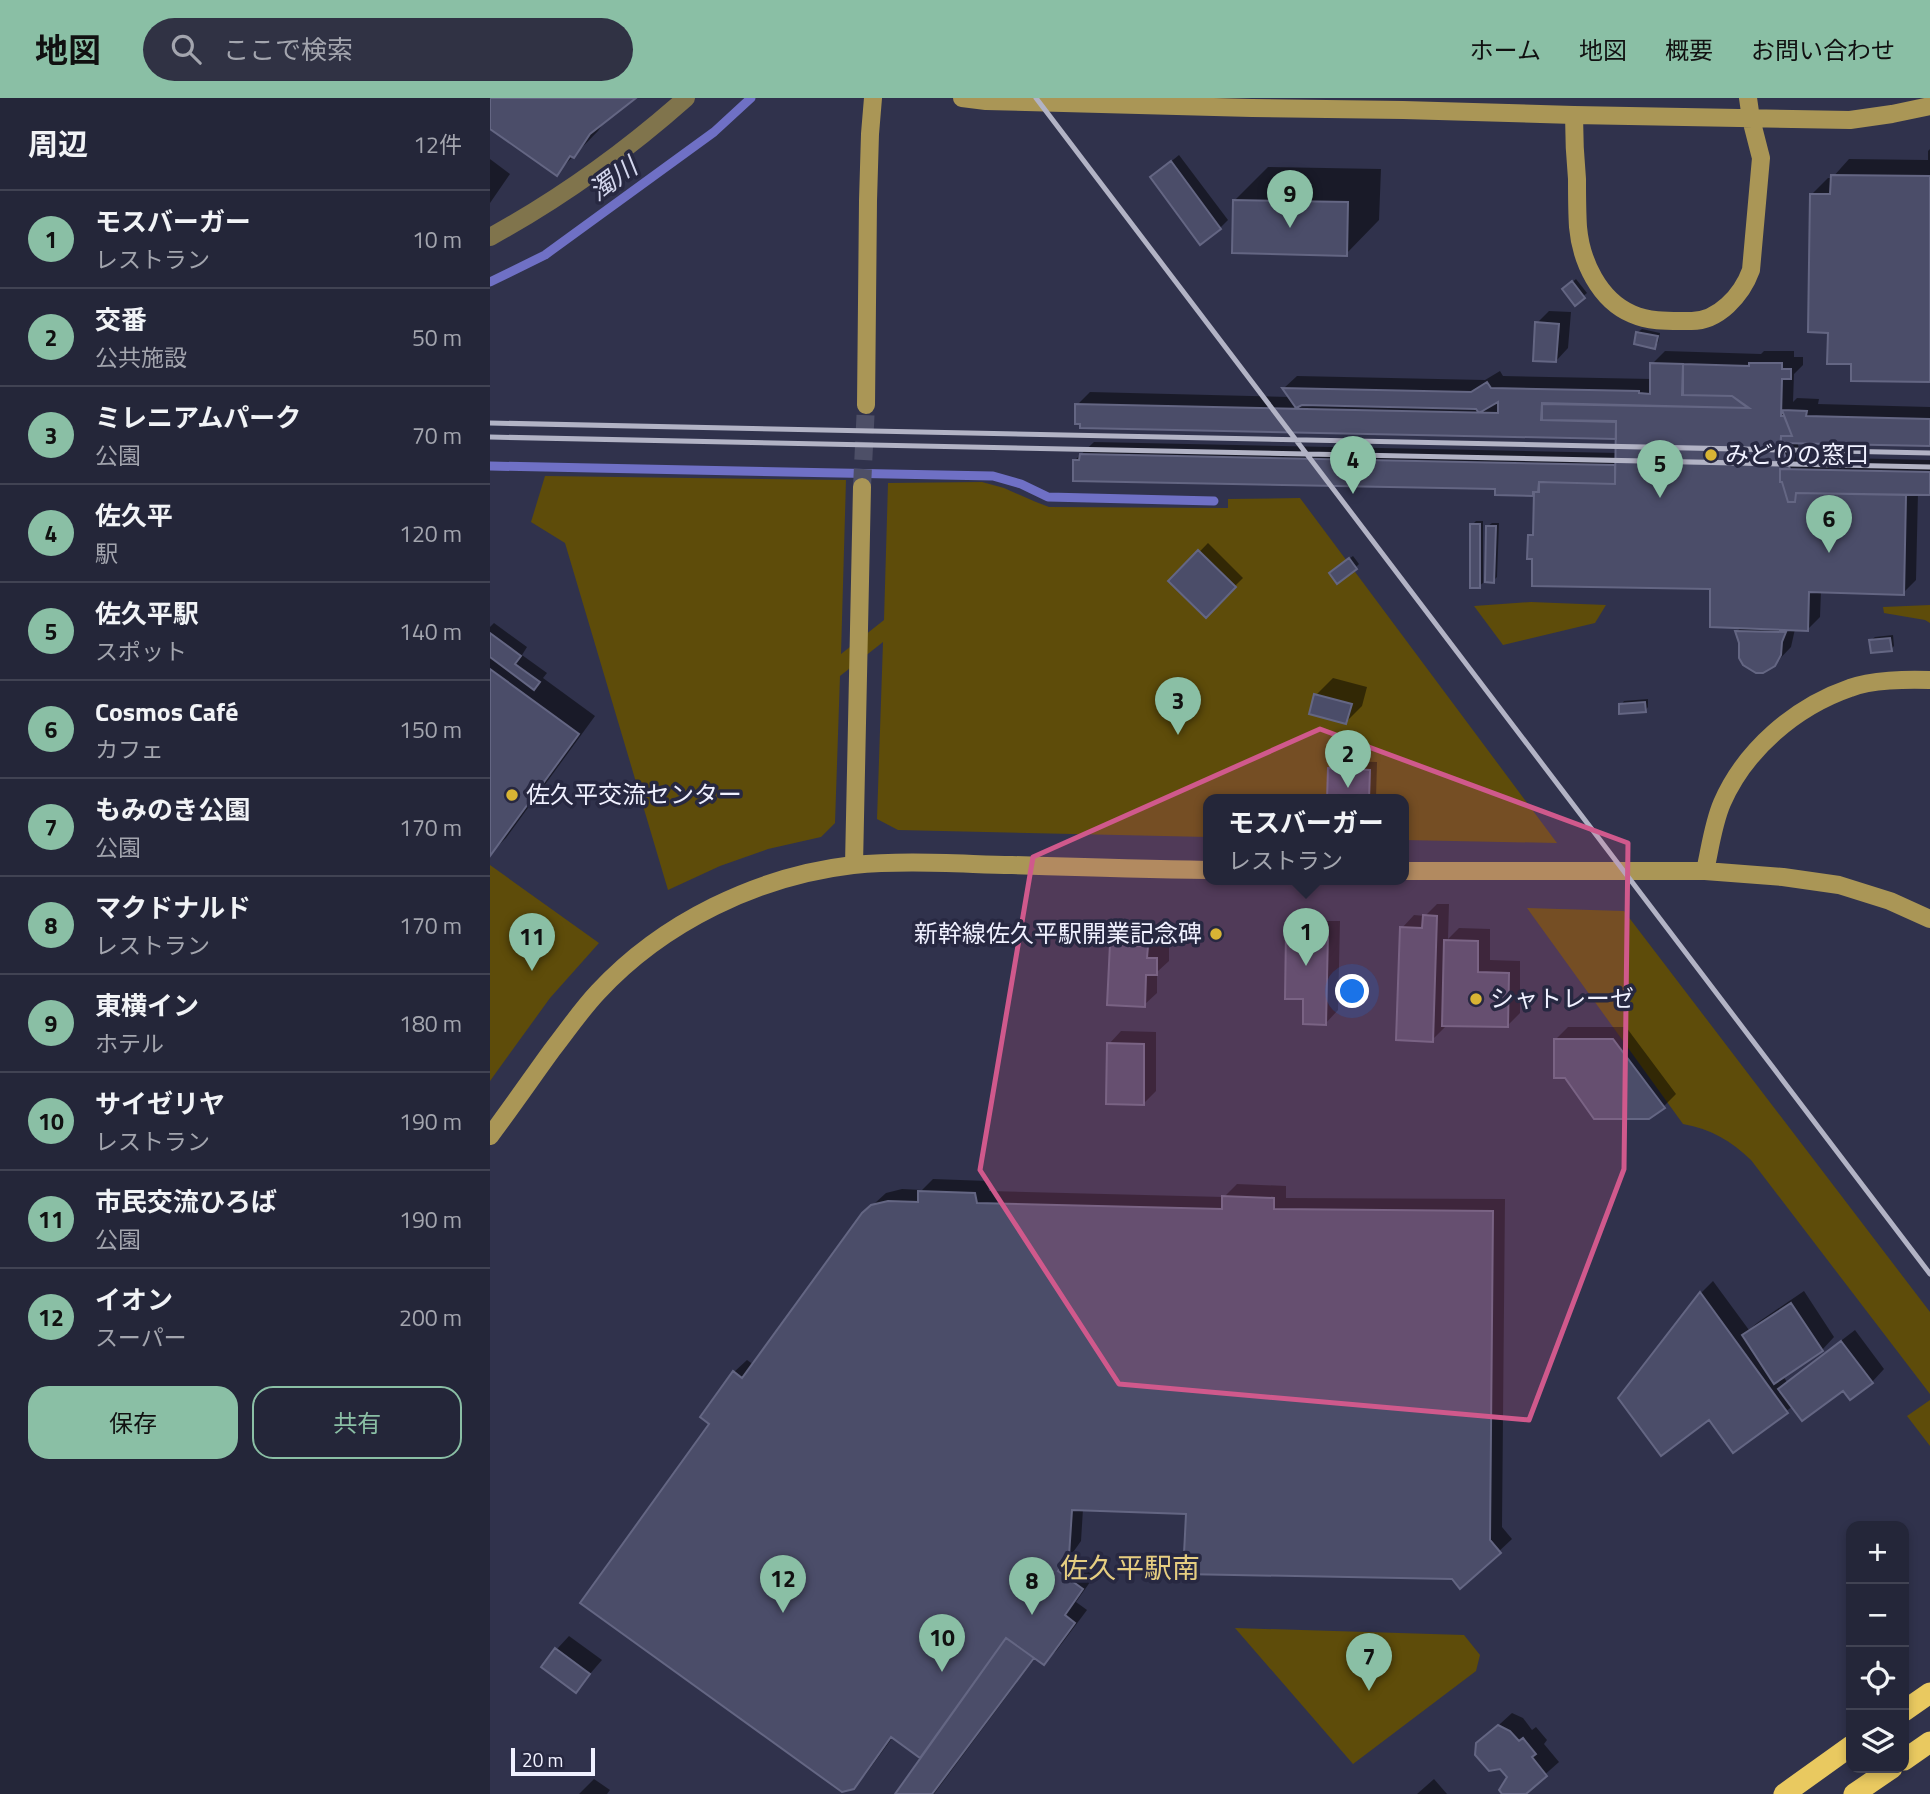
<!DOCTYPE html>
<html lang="ja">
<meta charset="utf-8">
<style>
body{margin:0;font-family:"Titillium Web","Noto Sans JP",sans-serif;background:#303244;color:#f1f3f6}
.controls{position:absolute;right:21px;bottom:21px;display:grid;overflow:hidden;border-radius:14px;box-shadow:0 4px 10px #0003}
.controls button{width:63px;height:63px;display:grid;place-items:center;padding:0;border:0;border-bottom:2px solid #414353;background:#242639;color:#f1f3f6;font:35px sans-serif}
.scale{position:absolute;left:21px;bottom:18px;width:84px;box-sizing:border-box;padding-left:7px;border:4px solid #f0f1ff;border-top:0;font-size:19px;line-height:24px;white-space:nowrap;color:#f0f1ff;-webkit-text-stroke:5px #272841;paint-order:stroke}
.you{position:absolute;left:863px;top:894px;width:24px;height:24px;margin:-18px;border:5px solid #fff;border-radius:50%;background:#1a73e8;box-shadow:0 0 0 10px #1a73e833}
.badge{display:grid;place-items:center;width:46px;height:46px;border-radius:50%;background:#8abfa5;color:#111;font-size:23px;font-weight:700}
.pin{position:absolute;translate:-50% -58px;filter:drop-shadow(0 2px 4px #0008)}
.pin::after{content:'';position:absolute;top:37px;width:24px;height:21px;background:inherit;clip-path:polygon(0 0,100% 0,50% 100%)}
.popup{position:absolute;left:713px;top:696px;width:206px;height:91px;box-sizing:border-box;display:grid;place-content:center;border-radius:14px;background:#242639;filter:drop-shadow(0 2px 5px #0005);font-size:23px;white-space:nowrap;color:#a3a5ae}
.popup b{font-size:26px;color:#f1f3f6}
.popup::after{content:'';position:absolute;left:50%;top:100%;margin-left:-14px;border:14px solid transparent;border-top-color:#242639}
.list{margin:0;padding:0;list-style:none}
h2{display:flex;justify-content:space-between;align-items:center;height:91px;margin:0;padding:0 28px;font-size:30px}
h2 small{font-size:23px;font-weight:400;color:#a3a5ae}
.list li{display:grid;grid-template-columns:46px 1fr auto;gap:21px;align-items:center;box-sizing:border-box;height:98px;padding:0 28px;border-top:2px solid #414353}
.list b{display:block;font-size:26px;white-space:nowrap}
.list p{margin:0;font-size:23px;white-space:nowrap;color:#a3a5ae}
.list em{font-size:23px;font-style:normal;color:#a3a5ae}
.actions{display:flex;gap:14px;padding:21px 28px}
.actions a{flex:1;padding:16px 0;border:2px solid #8abfa5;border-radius:21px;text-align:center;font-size:24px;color:#8abfa5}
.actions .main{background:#8abfa5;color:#111}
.icon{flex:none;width:38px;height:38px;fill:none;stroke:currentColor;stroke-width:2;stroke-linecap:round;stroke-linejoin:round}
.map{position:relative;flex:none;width:1440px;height:1696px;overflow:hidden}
header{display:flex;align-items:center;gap:42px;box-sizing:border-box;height:98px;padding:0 35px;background:#8abfa5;color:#111}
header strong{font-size:33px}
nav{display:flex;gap:38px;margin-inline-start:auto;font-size:24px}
.search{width:490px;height:63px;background:#303244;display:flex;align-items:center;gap:18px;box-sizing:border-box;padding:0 24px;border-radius:38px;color:#a3a5ae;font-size:26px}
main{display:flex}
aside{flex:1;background:#242639}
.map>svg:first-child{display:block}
</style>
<header>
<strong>地図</strong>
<div class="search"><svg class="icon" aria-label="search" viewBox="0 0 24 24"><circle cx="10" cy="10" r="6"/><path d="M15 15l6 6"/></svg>ここで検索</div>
<nav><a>ホーム</a><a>地図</a><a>概要</a><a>お問い合わせ</a></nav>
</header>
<main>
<aside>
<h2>周辺<small>12件</small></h2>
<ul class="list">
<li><span class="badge">1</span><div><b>モスバーガー</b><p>レストラン</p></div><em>10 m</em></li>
<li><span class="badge">2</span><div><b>交番</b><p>公共施設</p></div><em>50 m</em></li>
<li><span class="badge">3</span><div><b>ミレニアムパーク</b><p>公園</p></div><em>70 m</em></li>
<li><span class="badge">4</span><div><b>佐久平</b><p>駅</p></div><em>120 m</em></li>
<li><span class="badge">5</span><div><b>佐久平駅</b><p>スポット</p></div><em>140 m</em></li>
<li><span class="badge">6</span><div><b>Cosmos Café</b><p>カフェ</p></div><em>150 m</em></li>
<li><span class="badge">7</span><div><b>もみのき公園</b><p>公園</p></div><em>170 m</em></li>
<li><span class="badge">8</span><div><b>マクドナルド</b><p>レストラン</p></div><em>170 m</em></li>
<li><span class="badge">9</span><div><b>東横イン</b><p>ホテル</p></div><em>180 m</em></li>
<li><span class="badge">10</span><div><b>サイゼリヤ</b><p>レストラン</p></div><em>190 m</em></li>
<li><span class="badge">11</span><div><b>市民交流ひろば</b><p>公園</p></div><em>190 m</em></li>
<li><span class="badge">12</span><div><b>イオン</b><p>スーパー</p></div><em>200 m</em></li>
</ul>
<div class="actions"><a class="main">保存</a><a>共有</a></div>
</aside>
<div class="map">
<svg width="1440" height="1696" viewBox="0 0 1440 1696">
<rect width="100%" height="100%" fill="#30324c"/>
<path fill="#5e4c0a" d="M55 378 356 382 351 556 394 522 398 385 492 384 514 390 546 404 559 409 738 410V401L810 400 1067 745 914 742V702H718V739L408 732 387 721 393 544 350 578 345 725 331 739 278 751 230 768 178 792 75 445 41 424Z
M1041 504 1116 507 1105 525 1013 547 984 508Z
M1440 507V525L1435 522 1394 515 1393 509Z
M0 767 109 845 60 900 0 983Z
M1037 810 1134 813 1440 1214V1296L1261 1062C1241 1043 1221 1031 1193 1026Z
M1440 1302V1348L1417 1318Z
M745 1530 974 1537 990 1557 986 1573 863 1666Z"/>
<path fill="#0007" d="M0 0H143L116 21 108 33 66 76 0 29Z
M1440 51V282L1363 264 1340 233 1321 97 1338 80H1342L1359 61 1438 62V53Z
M689 57 738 122 730 130 662 79Z
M0 61 20 76 0 105Z
M778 69 891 71 889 122 856 156 745 102Z
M1086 181 1097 195 1085 205 1078 188Z
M1059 213 1081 214 1078 250 1066 263 1047 225Z
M1152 231 1170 235 1168 245 1164 249 1148 234Z
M1175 253 1271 256 1274 253H1304V259H1313V267L1304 276 1303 304 1307 300 1329 301 1328 306 1440 309V347L1307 344 1312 359 1440 362V396L1428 395 1426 482 1413 495 1331 493 1330 519 1317 532 1305 531 1301 549 1284 567 1250 545 1247 533 1252 529 1222 489 1044 459 1039 438 1045 433V396L1007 395V390L585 362 604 344 1128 355V339L587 307 600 294 800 299 794 290 807 278 995 282 1010 273 1013 278 1162 281V266Z
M986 423H993V485L989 488 982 427Z
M1002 425H1009L1007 479 1003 483 998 428Z
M718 445 753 480 716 517 681 483Z
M863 458 869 466 865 470 845 471Z
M4 525 37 549 32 557 57 575 53 580 105 618 16 740 0 756V529Z
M1403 537 1404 548 1401 551 1381 542 1385 539Z
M843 580 877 589 872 608 855 625 826 597Z
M1158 601V609L1155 613 1131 607 1134 603Z
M848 663 887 664 886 700H900V702H838L839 671Z
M947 806H959L958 841 969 830 1000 831V862L1030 863V915L1017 928 955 926V929L942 942 912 830 924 817 935 818Z
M810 823H850L848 912 836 925 815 899 798 835Z
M634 834 670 836 669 848H679V863L667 874V895L654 907 621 847Z
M1078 929H1136L1186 996 1174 1008 1065 942Z
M631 933 666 934V993L653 1006 619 946Z
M443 1081 498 1083 499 1093 734 1099 747 1086 796 1088V1100L1015 1101 1012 1429 1022 1441 971 1489 962 1479 697 1415 593 1411 591 1443 579 1460 605 1477 586 1504 597 1512 567 1552 554 1565 546 1559 444 1696H407L432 1659 403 1639 376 1676 363 1689 221 1325 244 1274 257 1262 264 1267 373 1116 396 1095 412 1091 432 1092Z
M1223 1183 1259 1232 1267 1225 1314 1193 1344 1239 1332 1252 1293 1278 1297 1284 1365 1232 1394 1271 1382 1284 1353 1290 1303 1308 1244 1352 1220 1320 1130 1300 1211 1195Z
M79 1538 112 1562 86 1592 54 1568 67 1551Z
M1022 1615 1033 1620 1042 1632 1046 1629 1057 1642 1054 1646 1069 1664 1033 1696H1015L1019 1679 988 1646Z
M104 1681 120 1692 117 1696H89Z
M944 1681 957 1696H927Z"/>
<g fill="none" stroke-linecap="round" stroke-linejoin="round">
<path stroke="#6f70c5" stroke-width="9" d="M0 184 55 157 224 34 261 0
M0 368 503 378 531 386 558 399 724 403"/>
</g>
<path fill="#4b4d69" stroke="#646683" stroke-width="2" d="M0 0H146L100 36 84 60 80 58 67 78 0 31Z
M681 63 731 131 710 147 660 79Z
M1341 77 1440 78V284L1361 283V266H1337L1338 235 1318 234 1320 96H1340Z
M743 102 858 104 857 158 742 155Z
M1082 183 1095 200 1085 208 1072 191Z
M1045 224 1069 226 1066 264 1043 263Z
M1146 234 1168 238 1165 251 1144 246Z
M1160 265 1193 266 1192 297 1242 298 1258 310 1052 305 1051 322 1126 324V341L590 330V326H585V306L1008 315V304L989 315 986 311 812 307 806 310 792 290 981 294 997 284 1001 290 1149 293V295L1160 296Z
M1259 265H1292V271H1301V281H1292L1291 318H1294L1302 338H1291L1290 352H1293L1300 371H1290V384H1292L1298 404H1305L1306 395 1416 397 1414 497 1319 494 1318 533 1220 529V491L1042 488V461H1037L1038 437H1043L1044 394H1049V384L1125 386 1126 323 1052 322V306L1259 310 1242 298 1193 297V266L1259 268Z
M1292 312 1317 313 1316 318 1440 321V348L1291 345V338H1302Z
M590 356 1125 367V386L1049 384 1048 394H1043V398L1005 397V391L583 383V362H589Z
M1290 371 1440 374V397L1306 395 1305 404H1298L1292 384H1290Z
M980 426H990V490H980Z
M996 428H1006L1004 485 995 484Z
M708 452 746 489 716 520 678 483Z
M859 460 867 471 847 486 839 475Z
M1245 533 1296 534 1292 544 1291 557 1285 568 1273 575H1266L1253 567 1249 560V545Z
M0 535 31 558 25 566 50 584 44 592 0 559Z
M1400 540 1402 553 1381 555 1379 542Z
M0 571 89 636 0 758Z
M824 596 862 606 856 626 819 616Z
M1155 604 1156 614 1129 616V606Z
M838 670 880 672 879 702H837Z
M933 817 947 818 943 944 906 942 910 829 932 830Z
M796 834 838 835 836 927 813 926V901H795Z
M954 842 988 843V874L1019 875 1018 929 952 928Z
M620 846 658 848 657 860H667V877H656L655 909 617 907Z
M1064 941H1123L1175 1010 1159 1021H1104L1075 980H1064Z
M617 945 654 946V1007L616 1006Z
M428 1093 485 1095 487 1105 732 1111V1098L784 1100V1111L1003 1113 1000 1442 1011 1455 970 1491 962 1481 693 1476 696 1416 582 1412 579 1458 568 1473 593 1491 575 1517 585 1525 554 1567 516 1540 430 1660 401 1639 364 1691 352 1694 90 1505 219 1326 210 1319 243 1273 252 1280 372 1115 381 1107 398 1103 428 1104Z
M1210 1194 1298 1315 1243 1355 1219 1322 1171 1358 1128 1300Z
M1301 1205 1333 1253 1284 1286 1252 1237Z
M1351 1243 1383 1285 1360 1302 1353 1293 1312 1323 1288 1291Z
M516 1540 544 1560 442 1696H405Z
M65 1550 100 1576 86 1595 51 1569Z
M1008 1627 1020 1633 1029 1643 1033 1640 1046 1656 1042 1659 1057 1678 1036 1696H1012L1009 1692 1017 1679 1010 1671 999 1673 985 1657 986 1645Z"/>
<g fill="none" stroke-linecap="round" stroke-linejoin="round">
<path stroke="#4d4f67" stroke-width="18" stroke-dasharray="18 9" stroke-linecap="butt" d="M372 389 376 307"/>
<path stroke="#80744c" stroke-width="18" d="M0 139C73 99 134 55 196 0"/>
<path stroke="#aa9656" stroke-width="18" d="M472 0 496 3 762 10 913 12 1084 17 1360 22 1402 16 1440 8
M1084 17C1084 39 1085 60 1087 81 1087 97 1087 113 1088 129 1091 163 1109 202 1142 216 1160 224 1180 223 1200 223 1228 224 1252 197 1261 172L1271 60 1261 21 1258 0
M376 307 378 103 380 36 383 0
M364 767 372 389
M914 773H1215L1293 779 1349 787 1400 803 1440 821
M1215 773C1220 751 1223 726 1232 705 1255 652 1305 609 1360 590 1381 582 1417 581 1440 582
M0 1038C21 1010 41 981 62 952 77 933 91 912 108 894 173 824 268 778 363 767 416 762 470 766 522 767 587 769 653 771 718 772"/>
<path stroke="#e9c960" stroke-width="21" d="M1414 1613 1440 1595
M1414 1662 1440 1644
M1294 1696 1361 1648
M1364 1696 1402 1670"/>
<path stroke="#b2b3c5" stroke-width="5" d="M546 0 1440 1176
M0 325 1440 355
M0 339 1440 369"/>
</g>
<path fill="#d0598c" fill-opacity="0.2" stroke="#d0598c" stroke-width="5" stroke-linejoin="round" d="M830 631 1138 745 1134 1071 1039 1322 629 1286 490 1072 543 759Z"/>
<g fill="#d8b434" stroke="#272841" stroke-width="2.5">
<circle cx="1221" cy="357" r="7"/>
<circle cx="22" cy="697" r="7"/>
<circle cx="726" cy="836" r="7"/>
<circle cx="986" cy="901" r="7"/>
</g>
<g text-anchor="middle" stroke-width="7" stroke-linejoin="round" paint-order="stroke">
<g font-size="24" fill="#f0f1ff" stroke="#272841" text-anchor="start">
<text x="1235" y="365">みどりの窓口</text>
<text x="36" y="705">佐久平交流センター</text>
<text x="712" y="844" text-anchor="end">新幹線佐久平駅開業記念碑</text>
<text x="1000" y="909">シャトレーゼ</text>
</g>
<g font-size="26" font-style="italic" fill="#d4d7ee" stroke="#272841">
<text transform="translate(123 81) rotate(-36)" y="9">濁川</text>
</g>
<g font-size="28" fill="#e6ce81" stroke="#272841">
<text x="640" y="1480">佐久平駅南</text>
</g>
</g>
</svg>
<div class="controls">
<button>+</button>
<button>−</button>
<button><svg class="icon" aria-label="locate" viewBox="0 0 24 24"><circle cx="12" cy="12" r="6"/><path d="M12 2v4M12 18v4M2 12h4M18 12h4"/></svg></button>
<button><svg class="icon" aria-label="layers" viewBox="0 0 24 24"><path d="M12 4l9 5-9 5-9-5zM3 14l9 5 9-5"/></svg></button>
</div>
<div class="scale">20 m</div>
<div class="you"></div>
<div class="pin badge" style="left:816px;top:868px">1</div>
<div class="popup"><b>モスバーガー</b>レストラン</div>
<div class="pin badge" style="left:858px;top:690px">2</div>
<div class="pin badge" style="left:688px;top:637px">3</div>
<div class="pin badge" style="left:863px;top:396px">4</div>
<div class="pin badge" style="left:1170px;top:400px">5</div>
<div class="pin badge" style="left:1339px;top:455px">6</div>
<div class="pin badge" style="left:879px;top:1593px">7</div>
<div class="pin badge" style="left:542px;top:1517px">8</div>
<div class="pin badge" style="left:800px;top:130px">9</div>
<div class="pin badge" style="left:452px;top:1574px">10</div>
<div class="pin badge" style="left:42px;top:873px">11</div>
<div class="pin badge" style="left:293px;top:1515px">12</div>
</div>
</main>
